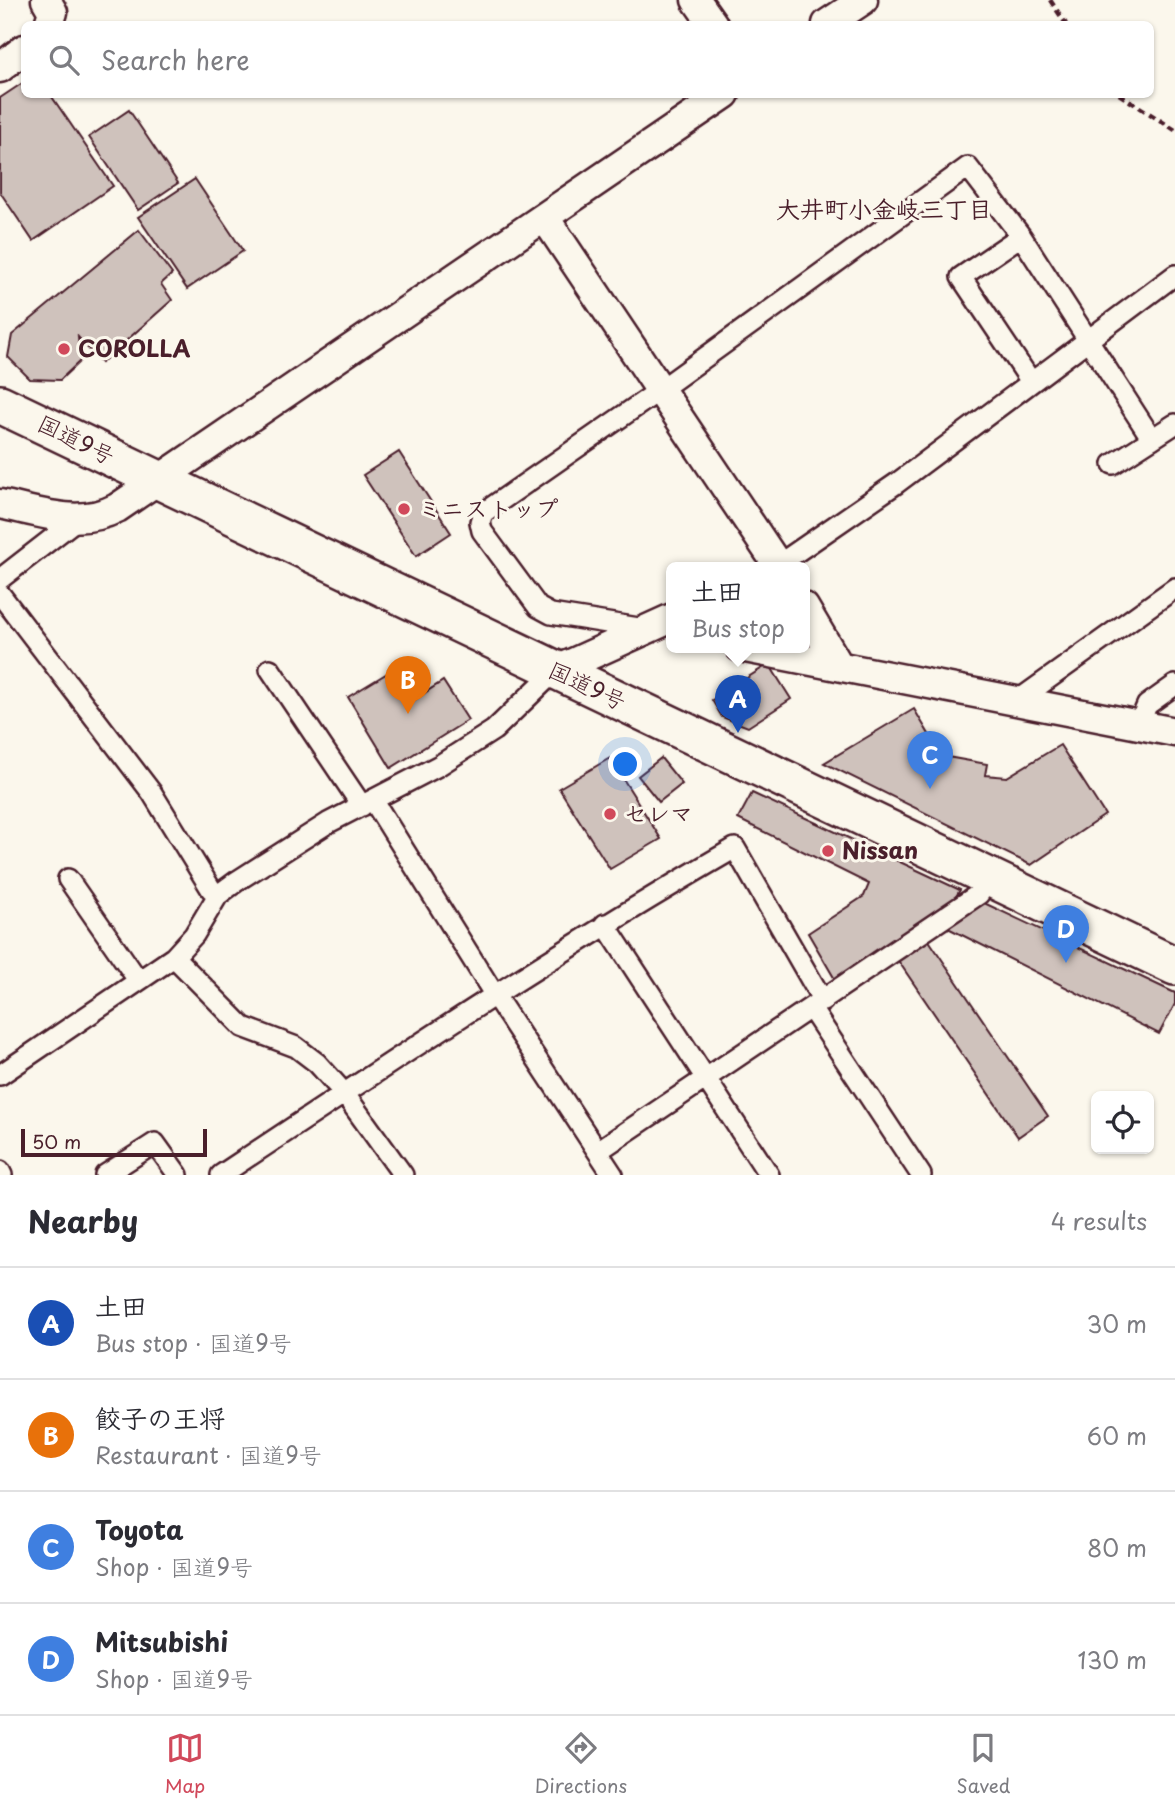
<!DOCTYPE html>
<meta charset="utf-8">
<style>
body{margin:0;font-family:"Playpen Sans","Klee One",sans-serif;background:#f7f7f7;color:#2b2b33}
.controls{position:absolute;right:21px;bottom:21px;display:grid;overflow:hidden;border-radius:10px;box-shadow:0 2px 5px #0004}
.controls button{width:63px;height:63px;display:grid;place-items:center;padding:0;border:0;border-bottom:2px solid #e1e1e2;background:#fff;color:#2b2b33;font:35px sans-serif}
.scale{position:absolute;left:21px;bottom:18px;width:186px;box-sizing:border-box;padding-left:7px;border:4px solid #4a1f2b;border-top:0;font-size:19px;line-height:24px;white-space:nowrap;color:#4a1f2b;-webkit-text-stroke:5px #fbf7ec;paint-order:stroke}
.you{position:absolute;left:626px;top:765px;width:24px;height:24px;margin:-18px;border:5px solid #fff;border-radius:50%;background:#1a73e8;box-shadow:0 0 0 10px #1a73e833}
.badge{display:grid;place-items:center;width:46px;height:46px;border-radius:50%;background:#d1495b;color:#fff;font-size:23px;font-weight:700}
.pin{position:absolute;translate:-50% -58px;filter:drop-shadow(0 2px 4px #0008)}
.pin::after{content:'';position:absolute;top:37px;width:24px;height:21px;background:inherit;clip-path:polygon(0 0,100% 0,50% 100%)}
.popup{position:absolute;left:666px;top:562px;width:144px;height:91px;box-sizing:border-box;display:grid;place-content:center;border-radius:10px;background:#fff;filter:drop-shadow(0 2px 5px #0005);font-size:23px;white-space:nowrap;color:#7c7c81}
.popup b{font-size:26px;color:#2b2b33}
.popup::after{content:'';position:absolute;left:50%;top:100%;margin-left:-14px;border:14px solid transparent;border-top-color:#fff}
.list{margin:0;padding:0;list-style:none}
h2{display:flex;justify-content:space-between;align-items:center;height:91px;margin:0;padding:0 28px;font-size:30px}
h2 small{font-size:23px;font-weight:400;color:#7c7c81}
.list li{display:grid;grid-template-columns:46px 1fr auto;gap:21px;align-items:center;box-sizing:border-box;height:112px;padding:0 28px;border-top:2px solid #e1e1e2}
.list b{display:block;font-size:26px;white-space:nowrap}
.list p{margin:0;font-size:23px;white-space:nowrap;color:#7c7c81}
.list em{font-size:23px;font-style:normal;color:#7c7c81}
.icon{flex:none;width:38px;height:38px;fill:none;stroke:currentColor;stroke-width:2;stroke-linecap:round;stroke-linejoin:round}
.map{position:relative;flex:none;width:1175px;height:1175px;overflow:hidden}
.search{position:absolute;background:#fff;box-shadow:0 2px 5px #0004;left:21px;right:21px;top:21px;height:77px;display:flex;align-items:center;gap:18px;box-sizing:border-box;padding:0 24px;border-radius:10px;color:#7c7c81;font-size:26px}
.sheet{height:539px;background:#fff}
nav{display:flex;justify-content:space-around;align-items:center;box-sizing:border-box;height:98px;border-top:2px solid #e1e1e2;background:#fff;font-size:19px;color:#7c7c81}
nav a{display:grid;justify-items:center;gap:4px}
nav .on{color:#d1495b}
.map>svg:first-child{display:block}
</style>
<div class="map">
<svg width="1175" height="1175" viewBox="0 0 1175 1175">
<rect width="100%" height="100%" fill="#fbf7ec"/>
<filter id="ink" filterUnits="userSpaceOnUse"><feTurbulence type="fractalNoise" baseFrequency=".0143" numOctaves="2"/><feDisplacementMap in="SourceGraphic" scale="14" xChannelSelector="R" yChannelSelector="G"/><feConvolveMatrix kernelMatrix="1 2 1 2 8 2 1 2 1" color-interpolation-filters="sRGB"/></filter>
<g filter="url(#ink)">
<path fill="#cfc2bc" stroke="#4a1f2b" stroke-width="2" d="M24 82V94H50L113 186 33 241 0 192V98Z
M129 110 178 183 138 210 89 137Z
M195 179 243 251 187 289 138 217Z
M139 230 172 274 161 284 172 300 101 363 78 337 80 361 60 380 30 379 8 357 12 335Z
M399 452 451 533 416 556 363 475Z
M769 664 791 699 748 727 722 717 712 700Z
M389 672 409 703 443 681 468 720 391 768 348 697Z
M914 709 942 756 987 764 985 775 1007 777 1060 745 1105 815 1031 865 824 763Z
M610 758 661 839 610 869 559 788Z
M661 758 682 784 659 802 638 776Z
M752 793 960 890 953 901 836 981 808 933 864 896 869 884 738 819Z
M982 902 1175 993V1004L1159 1034 946 927Z
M928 939 1048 1116 1018 1137 897 959Z"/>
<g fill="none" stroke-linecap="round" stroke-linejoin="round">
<defs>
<path id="street" d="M1021 236 961 277 1030 380
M1113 464 1175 424
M778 565 897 483 1175 275
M0 579 76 520
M0 594 152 793 211 889 218 895
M645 629 551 614 538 607 482 531 480 522 483 513 660 390 968 167 1021 236 1152 439
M270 669 362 806
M1020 699 1175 588
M1139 724 1147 705 1175 685
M373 800 494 994 613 1175
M68 879 138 980
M605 924 769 1175
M174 957 243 1027 296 1047 317 1063 344 1093 403 1175
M812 1010 921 1175
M0 1075 174 957 194 935 218 895 237 881 328 823 438 766 494 730 555 671
M598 1151 979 894 990 877
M0 1171 2 1175
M105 1175 155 1143 178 1175
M221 1175C391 1062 559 950 735 848L823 1001"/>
<path id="secondary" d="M46 0 53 12 49 24
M696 0 713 24
M827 24 863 0
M0 68 24 49
M545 218 779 567
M0 504C40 512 79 528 117 508L725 94
M804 607 839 666
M740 647 1175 732
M555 671 672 618"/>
<path id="highway" d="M0 404 1175 966"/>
</defs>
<use href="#street" stroke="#4a1f2b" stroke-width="24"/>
<use href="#secondary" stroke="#4a1f2b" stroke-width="33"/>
<use href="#highway" stroke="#4a1f2b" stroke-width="42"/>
<path stroke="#4a1f2b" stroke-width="4.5" stroke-dasharray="7 5" stroke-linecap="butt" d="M1050 0 1066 24
M1119 94 1175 130"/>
<use href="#street" stroke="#fbf7ec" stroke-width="19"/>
<use href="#secondary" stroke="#fbf7ec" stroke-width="28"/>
<use href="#highway" stroke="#fbf7ec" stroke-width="37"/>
</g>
</g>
<g fill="#d1495b" stroke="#fbf7ec" stroke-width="2.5">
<circle cx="64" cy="349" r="7"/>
<circle cx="404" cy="509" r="7"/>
<circle cx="610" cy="814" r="7"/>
<circle cx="828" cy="851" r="7"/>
</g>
<g text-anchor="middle" stroke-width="6" stroke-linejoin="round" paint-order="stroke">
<g font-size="23" font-weight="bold" fill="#4a1f2b" stroke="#fbf7ec" text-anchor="start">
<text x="78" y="357">COROLLA</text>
<text x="418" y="517">ミニストップ</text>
<text x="624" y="822">セレマ</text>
<text x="842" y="859">Nissan</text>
</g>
<g font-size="23" fill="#4a1f2b" stroke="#fbf7ec">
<text transform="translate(76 440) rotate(26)" y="8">国道9号</text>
<text transform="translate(587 686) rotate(25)" y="8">国道9号</text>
</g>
<g font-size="24" font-weight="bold" fill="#4a1f2b" stroke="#fbf7ec">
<text x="884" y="218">大井町小金岐三丁目</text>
</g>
</g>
</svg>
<div class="controls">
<button><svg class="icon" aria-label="locate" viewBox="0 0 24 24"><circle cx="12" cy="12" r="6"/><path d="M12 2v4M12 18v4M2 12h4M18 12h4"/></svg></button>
</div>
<div class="scale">50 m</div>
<div class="you"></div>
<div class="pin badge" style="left:738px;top:733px;background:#1a4fb4">A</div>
<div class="popup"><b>土田</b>Bus stop</div>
<div class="pin badge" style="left:408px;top:714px;background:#e8710a">B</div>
<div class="pin badge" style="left:930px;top:789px;background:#3f7fe0">C</div>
<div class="pin badge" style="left:1066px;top:963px;background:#3f7fe0">D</div>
<div class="search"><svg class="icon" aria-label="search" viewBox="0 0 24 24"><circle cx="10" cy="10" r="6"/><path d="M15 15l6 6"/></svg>Search here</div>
</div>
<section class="sheet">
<h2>Nearby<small>4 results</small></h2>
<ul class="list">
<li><span class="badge" style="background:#1a4fb4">A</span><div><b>土田</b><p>Bus stop · 国道9号</p></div><em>30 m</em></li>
<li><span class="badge" style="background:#e8710a">B</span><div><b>餃子の王将</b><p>Restaurant · 国道9号</p></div><em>60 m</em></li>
<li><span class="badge" style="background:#3f7fe0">C</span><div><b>Toyota</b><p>Shop · 国道9号</p></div><em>80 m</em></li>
<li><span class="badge" style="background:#3f7fe0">D</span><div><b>Mitsubishi</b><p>Shop · 国道9号</p></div><em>130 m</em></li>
</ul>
</section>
<nav>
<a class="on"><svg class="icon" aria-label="map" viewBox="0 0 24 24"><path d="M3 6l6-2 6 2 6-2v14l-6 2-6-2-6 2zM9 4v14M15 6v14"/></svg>Map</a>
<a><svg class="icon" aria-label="directions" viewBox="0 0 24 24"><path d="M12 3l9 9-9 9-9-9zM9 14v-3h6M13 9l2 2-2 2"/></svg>Directions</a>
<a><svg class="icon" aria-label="saved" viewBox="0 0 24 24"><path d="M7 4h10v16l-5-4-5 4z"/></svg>Saved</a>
</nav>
